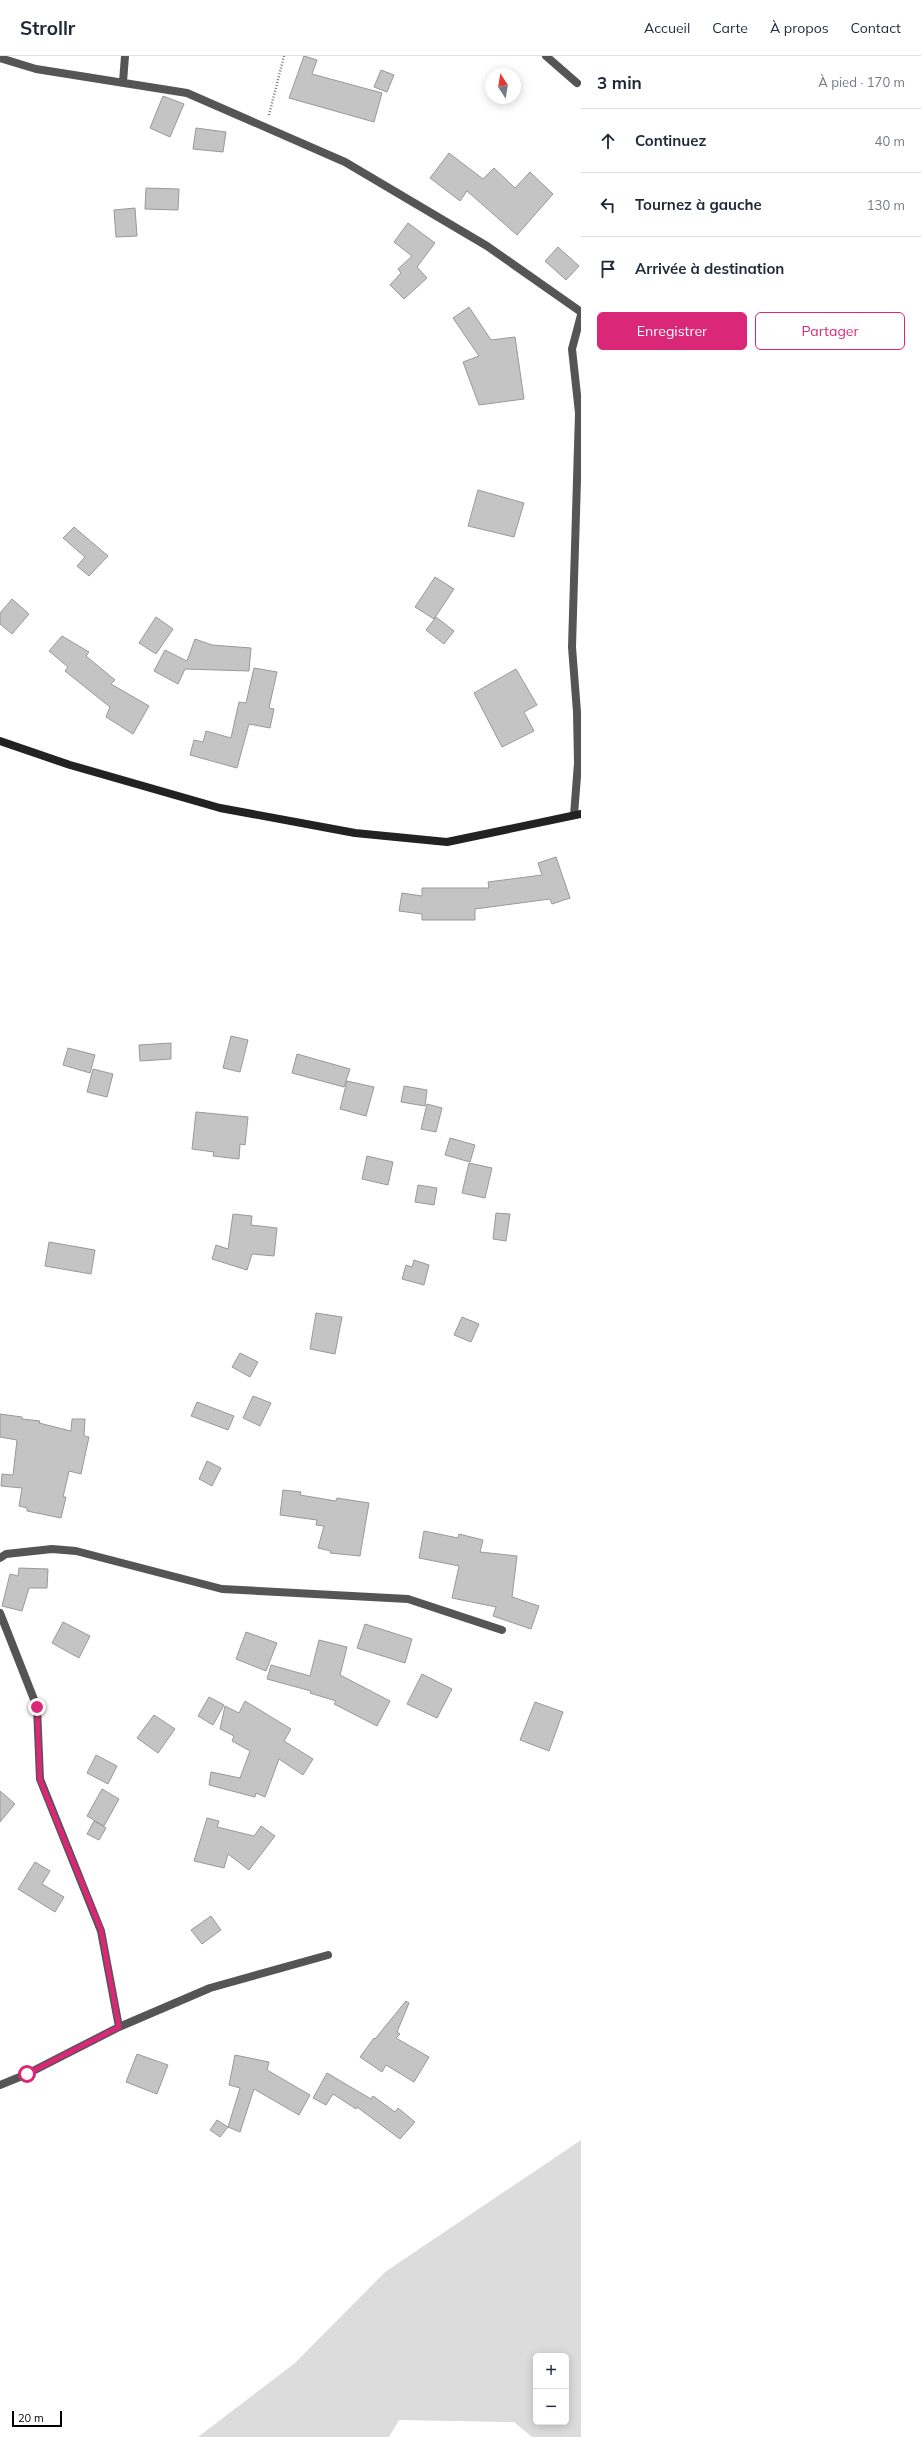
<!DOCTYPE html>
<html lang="fr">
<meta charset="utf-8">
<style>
body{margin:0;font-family:Mulish,sans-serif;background:#f2f2f3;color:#1f2937}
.controls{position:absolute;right:12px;bottom:12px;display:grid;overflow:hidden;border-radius:6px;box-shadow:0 2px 10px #0003}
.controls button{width:36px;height:36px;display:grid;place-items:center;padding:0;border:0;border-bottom:1px solid #e0e1e3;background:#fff;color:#1f2937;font:20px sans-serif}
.compass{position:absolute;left:485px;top:12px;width:36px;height:36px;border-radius:50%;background:#fff;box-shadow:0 2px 10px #0003;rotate:348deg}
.scale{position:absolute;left:12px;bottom:10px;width:50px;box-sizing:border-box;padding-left:4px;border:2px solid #000;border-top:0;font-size:11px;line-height:14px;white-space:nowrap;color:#000;-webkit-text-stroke:3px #fff;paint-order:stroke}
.stop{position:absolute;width:12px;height:12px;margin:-9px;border:3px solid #db2777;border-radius:50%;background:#fff}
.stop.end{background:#db2777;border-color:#fff;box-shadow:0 1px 4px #0008}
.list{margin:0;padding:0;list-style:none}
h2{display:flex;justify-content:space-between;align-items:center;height:52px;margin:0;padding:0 16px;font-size:17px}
h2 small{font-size:13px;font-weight:400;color:#747a83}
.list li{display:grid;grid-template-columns:26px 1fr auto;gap:12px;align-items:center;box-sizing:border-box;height:64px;padding:0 16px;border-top:1px solid #e0e1e3}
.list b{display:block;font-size:15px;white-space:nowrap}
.list em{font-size:13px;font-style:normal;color:#747a83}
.actions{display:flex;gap:8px;padding:12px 16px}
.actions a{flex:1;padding:9px 0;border:1px solid #db2777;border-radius:6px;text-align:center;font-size:14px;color:#db2777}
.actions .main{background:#db2777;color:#fff}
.icon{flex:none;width:22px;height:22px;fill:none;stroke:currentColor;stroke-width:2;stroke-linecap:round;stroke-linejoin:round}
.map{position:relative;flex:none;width:581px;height:2381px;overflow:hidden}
header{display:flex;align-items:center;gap:24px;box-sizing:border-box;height:56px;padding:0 20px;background:#fff;border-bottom:1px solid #e0e1e3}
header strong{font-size:19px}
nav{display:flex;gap:22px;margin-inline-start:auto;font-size:14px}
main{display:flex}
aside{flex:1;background:#fff}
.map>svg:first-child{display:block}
</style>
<header>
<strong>Strollr</strong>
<nav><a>Accueil</a><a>Carte</a><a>À propos</a><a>Contact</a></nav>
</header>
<main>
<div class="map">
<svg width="581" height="2381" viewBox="0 0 581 2381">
<rect width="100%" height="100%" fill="#fff"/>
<path fill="#dcdcdc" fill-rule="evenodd" d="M581 2084V2381H532L514 2366 399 2364 389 2381H198L295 2307 385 2216ZM536 2300H566V2366H536Z"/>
<path fill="#c4c4c4" stroke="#999" d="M304 0 317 4 312 18 382 37 374 66 289 42Z
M381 14 394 19 387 36 374 31Z
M163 40 184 48 170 81 150 72Z
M196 72 226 76 223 96 193 93Z
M449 97 483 123 494 112 515 132 530 116 553 138 517 179 467 135 460 145 430 122Z
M146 132 179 133 178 154 145 153Z
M135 152 137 180 116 181 114 154Z
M408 167 435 187 417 211 427 222 404 243 390 229 401 217 398 213 412 200 394 186Z
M558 191 579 210 566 224 545 205Z
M469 251 491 284 515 281 524 343 479 349 463 306 479 300 453 262Z
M478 434 524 447 514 481 468 470Z
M74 471 108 500 89 520 77 510 85 501 63 482Z
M435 521 454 533 434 563 415 551Z
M12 543 29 558 12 578 0 568V557Z
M156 561 173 573 156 598 139 587Z
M436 561 454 575 444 588 426 574Z
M62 580 89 596 86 600 115 624 111 628 149 650 133 678 106 661 110 651 65 615 68 611 49 595Z
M195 583 212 589 251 592 249 615 185 613 178 628 154 615 165 594 187 605Z
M254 612 277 616 269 652 274 653 270 672 249 668 237 712 190 699 194 684 203 686 206 675 231 682 239 646 246 647Z
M516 613 537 649 524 656 534 675 502 691 474 637Z
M556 801 570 842 552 848 550 843 475 853V864H422V858L399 855 402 837 422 840V832H489L488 826 542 819 538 807Z
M231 980 248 984 240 1016 223 1012Z
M171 987V1003L140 1005 139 989Z
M68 992 95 999 90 1017 63 1009Z
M297 998 350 1013 344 1031 292 1017Z
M93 1013 113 1018 107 1041 87 1036Z
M347 1025 374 1031 366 1060 340 1053Z
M404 1030 427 1034 425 1050 401 1046Z
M427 1048 442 1052 436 1076 421 1073Z
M196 1056 248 1061 245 1089 240 1088 239 1103 213 1100 214 1096 192 1093Z
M450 1082 475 1089 470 1106 445 1099Z
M367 1100 393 1106 388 1129 362 1123Z
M469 1107 492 1112 485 1142 462 1137Z
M418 1129 437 1132 434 1149 415 1146Z
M496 1157 510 1158 506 1185 493 1183Z
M233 1158 252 1160 251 1169 277 1172 274 1200 252 1198 247 1214 212 1203 216 1189 228 1193Z
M49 1186 95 1194 91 1218 45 1210Z
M414 1204 429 1209 424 1229 402 1223 406 1209 412 1211Z
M316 1257 342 1261 335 1298 310 1293Z
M462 1261 479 1268 471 1286 454 1279Z
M240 1297 258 1306 250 1321 232 1311Z
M253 1340 271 1347 260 1370 243 1362Z
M197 1346 234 1360 228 1374 191 1360Z
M0 1358 22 1361V1363L40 1365 39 1367 71 1375 72 1363H85L84 1380 89 1381 81 1418 69 1415 63 1441H66L61 1462 27 1455V1452L19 1450 22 1432 1 1430 2 1418 13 1419 17 1384 0 1381Z
M207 1405 221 1412 212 1430 199 1423Z
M283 1434 301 1436 300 1439 336 1445 337 1442 369 1447 360 1500 330 1497 331 1495 318 1492 324 1470 316 1469 317 1464 280 1459Z
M424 1475 458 1482 459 1478 483 1484 480 1496 517 1500 512 1541 539 1550 531 1573 493 1560 496 1551 452 1542 459 1510 419 1502Z
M19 1512 48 1513 47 1532H29L22 1555 2 1550 10 1518 18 1520Z
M63 1566 90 1580 79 1602 52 1587Z
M365 1568 412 1583 405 1607 357 1592Z
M246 1576 277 1587 266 1615 236 1603Z
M319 1584 347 1591 340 1619 390 1645 377 1670 334 1648 336 1645 310 1637 311 1635 267 1623 271 1609 310 1620Z
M422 1618 452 1633 437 1662 407 1648Z
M209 1641 224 1649 213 1669 198 1660Z
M245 1645 291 1673 284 1685 313 1703 303 1719 279 1703 265 1741 256 1737 255 1741 209 1729 211 1716 240 1722 250 1695 232 1685 234 1680 220 1673 225 1650 239 1657Z
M535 1646 563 1656 549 1695 520 1684Z
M154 1659 175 1673 158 1697 137 1682Z
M96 1699 117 1710 108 1728 87 1717Z
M102 1733 119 1743 104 1770 87 1760Z
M0 1735 15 1748 0 1766Z
M207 1762 219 1765 217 1771 254 1780 261 1770 275 1780 249 1814 228 1798 224 1812 194 1805Z
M94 1765 106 1772 99 1784 87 1778Z
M35 1806 50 1815 42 1828 64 1841 55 1856 18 1833Z
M211 1860 221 1874 202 1888 191 1874Z
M406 1945 409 1947 397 1976 400 1978 396 1982 429 2001 414 2026 386 2009 382 2016 360 2001 374 1982 375 1983Z
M137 1998 168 2009 157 2038 126 2026Z
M235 1999 269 2006 267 2014 310 2039 299 2059 254 2033 240 2076 228 2071 240 2032 229 2029Z
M327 2017 371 2043 373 2040 395 2056 398 2052 415 2066 400 2083 357 2051 356 2053 333 2038 326 2049 313 2042Z
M217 2064 228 2071 220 2081 210 2074Z"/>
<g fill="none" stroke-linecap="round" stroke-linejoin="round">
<path stroke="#777" stroke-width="2.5" stroke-dasharray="1 2" stroke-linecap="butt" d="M269 59 284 0"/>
<path stroke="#555" stroke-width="8" d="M546 0 577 27
M0 2 36 13 187 37 345 106 487 190 581 256
M123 26 125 0
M574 759 578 707 577 656 572 591 579 357 572 293 581 259
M0 1502 6 1498 52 1493 76 1495 222 1533 408 1543 502 1574
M0 1557 37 1651 40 1723 101 1875 119 1971
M0 2029 27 2018 119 1971 210 1932 328 1899"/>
<path stroke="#222" stroke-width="8" d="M0 685 70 709 220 752 355 777 447 786 581 758"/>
</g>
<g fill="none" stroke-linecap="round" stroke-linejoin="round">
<path stroke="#db2777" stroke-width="5" d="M27 2018 119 1971 101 1874 40 1724 37 1651"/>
</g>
</svg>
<div class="controls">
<button>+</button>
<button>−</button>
</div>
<svg class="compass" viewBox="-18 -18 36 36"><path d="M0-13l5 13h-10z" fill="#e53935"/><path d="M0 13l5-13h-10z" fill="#747a83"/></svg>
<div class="scale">20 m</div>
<div class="stop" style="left:27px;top:2018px"></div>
<div class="stop end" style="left:37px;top:1651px"></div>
</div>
<aside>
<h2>3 min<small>À pied · 170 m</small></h2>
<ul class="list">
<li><svg class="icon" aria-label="ahead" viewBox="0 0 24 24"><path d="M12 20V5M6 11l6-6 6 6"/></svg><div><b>Continuez</b></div><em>40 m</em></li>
<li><svg class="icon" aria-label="left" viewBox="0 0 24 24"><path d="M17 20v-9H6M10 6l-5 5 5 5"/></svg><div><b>Tournez à gauche</b></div><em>130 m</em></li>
<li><svg class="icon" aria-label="arrive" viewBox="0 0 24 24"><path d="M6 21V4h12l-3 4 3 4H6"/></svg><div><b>Arrivée à destination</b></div></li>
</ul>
<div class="actions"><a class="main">Enregistrer</a><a>Partager</a></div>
</aside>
</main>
